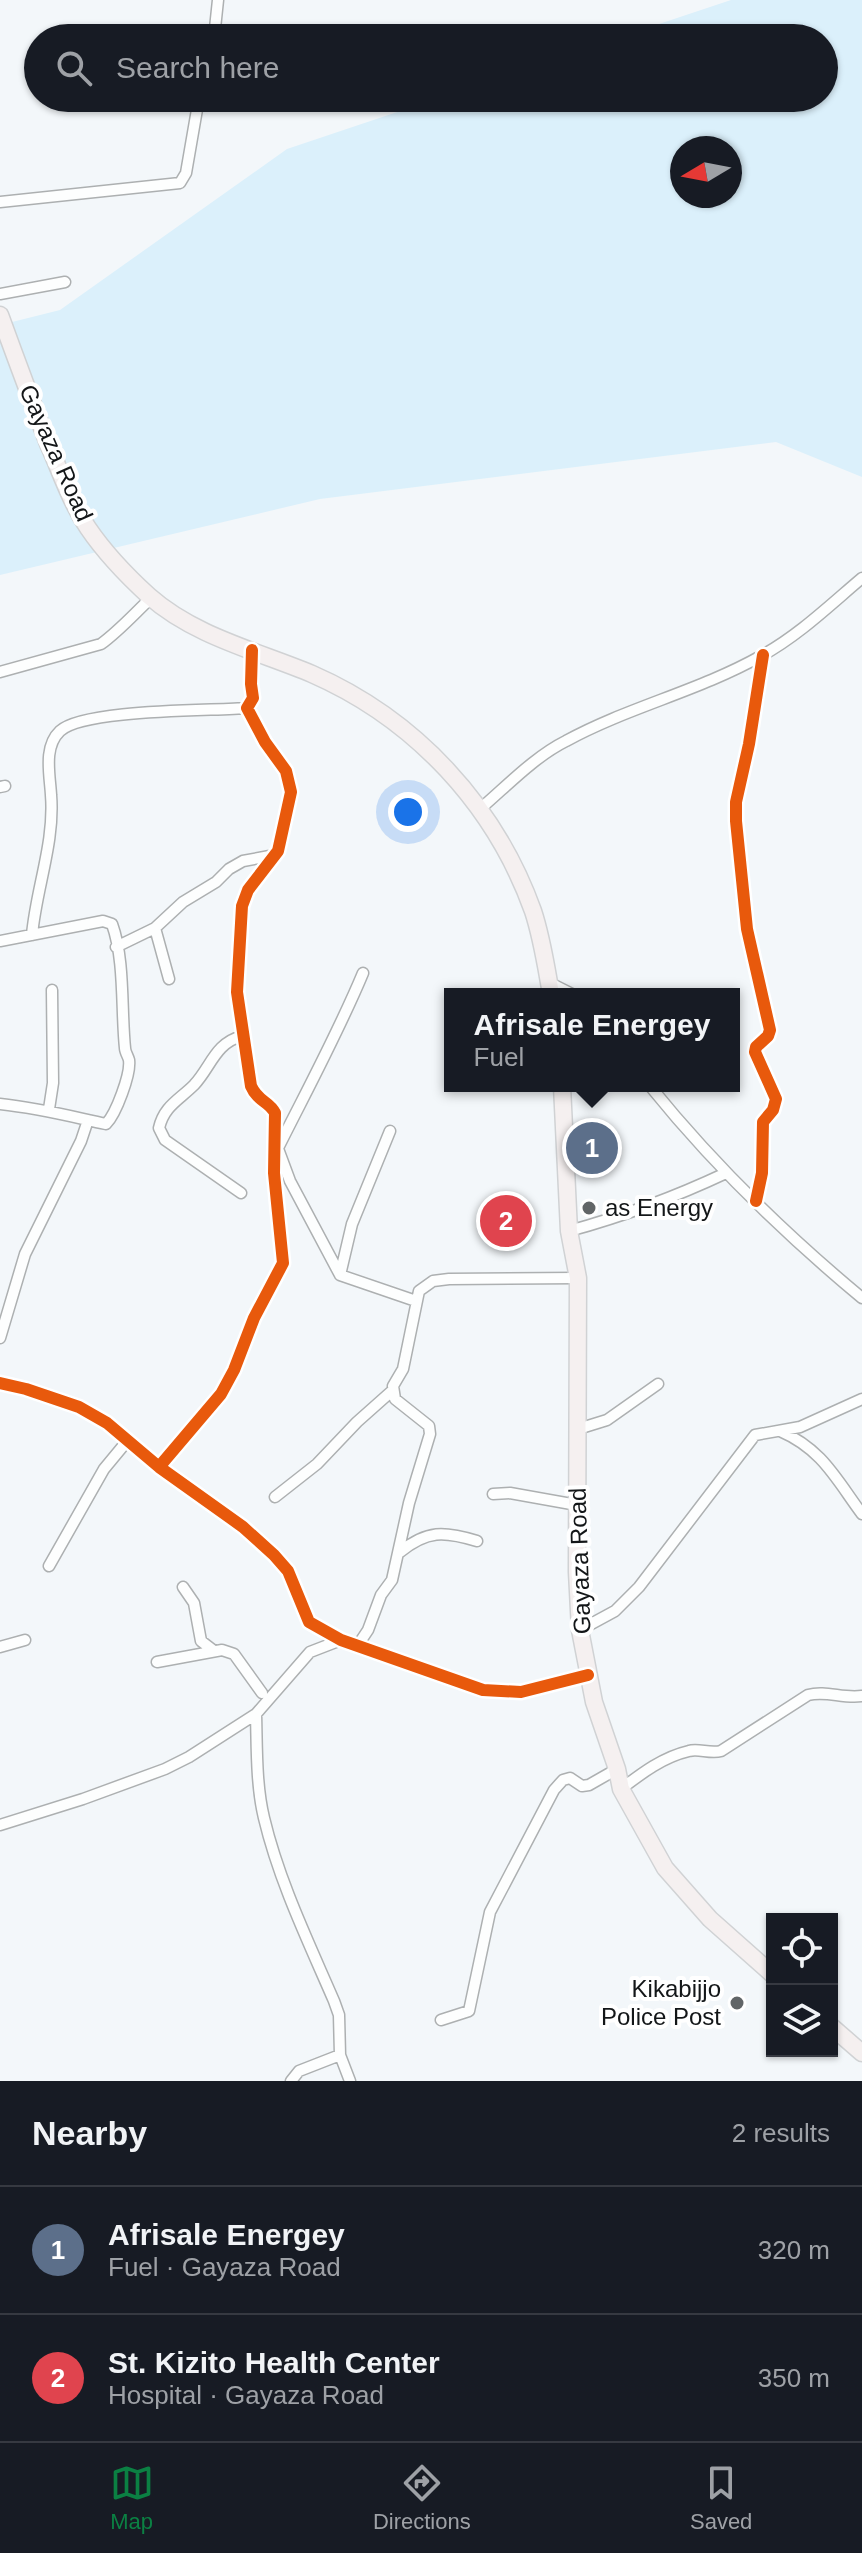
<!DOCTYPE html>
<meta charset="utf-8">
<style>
body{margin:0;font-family:Arial,sans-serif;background:#242831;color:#f1f3f6}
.controls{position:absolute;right:24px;bottom:24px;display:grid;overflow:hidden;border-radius:0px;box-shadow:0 2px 6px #0004}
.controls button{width:72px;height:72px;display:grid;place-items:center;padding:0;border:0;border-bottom:2px solid #363941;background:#171b24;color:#f1f3f6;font:40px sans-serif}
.compass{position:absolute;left:670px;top:136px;width:72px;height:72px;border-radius:50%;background:#171b24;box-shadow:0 2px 6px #0004;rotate:260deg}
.you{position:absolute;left:408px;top:812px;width:28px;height:28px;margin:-20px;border:6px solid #fff;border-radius:50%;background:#1a73e8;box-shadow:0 0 0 12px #1a73e833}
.badge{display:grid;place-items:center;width:52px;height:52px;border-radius:50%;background:#0b8043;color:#fff;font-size:26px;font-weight:700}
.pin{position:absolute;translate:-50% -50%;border:4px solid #fff;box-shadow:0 2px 8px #0006}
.popup{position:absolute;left:444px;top:988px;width:296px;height:104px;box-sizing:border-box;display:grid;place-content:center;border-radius:0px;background:#171b24;filter:drop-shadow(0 2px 6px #0005);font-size:26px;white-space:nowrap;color:#9ea1a6}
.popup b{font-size:30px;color:#f1f3f6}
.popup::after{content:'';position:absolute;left:50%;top:100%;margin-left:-16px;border:16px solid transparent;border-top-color:#171b24}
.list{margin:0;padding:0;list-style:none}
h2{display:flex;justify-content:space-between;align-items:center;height:104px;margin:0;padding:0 32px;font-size:34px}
h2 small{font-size:26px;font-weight:400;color:#9ea1a6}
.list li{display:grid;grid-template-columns:52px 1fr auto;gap:24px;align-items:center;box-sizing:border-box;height:128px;padding:0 32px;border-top:2px solid #363941}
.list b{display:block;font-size:30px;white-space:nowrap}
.list p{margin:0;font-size:26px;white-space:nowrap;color:#9ea1a6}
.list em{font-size:26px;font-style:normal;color:#9ea1a6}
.icon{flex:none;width:44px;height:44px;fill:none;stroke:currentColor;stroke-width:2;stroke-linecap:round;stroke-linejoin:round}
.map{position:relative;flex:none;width:862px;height:2081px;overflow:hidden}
.search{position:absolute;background:#171b24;box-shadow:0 2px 6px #0004;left:24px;right:24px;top:24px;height:88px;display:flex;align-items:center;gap:20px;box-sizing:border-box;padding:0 28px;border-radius:44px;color:#9ea1a6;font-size:30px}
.sheet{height:360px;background:#171b24}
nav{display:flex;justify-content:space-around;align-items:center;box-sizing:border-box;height:112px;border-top:2px solid #363941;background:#171b24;font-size:22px;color:#9ea1a6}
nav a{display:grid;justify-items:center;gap:4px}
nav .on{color:#0b8043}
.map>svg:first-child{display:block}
</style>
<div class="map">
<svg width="862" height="2081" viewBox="0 0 862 2081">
<rect width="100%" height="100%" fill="#f3f7fa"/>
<path fill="#dbf0fb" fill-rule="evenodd" d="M731 0H862V477L776 442 320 499 0 575V325L60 310 287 149 439 98H824V38H617ZM682 148H730V196H682Z"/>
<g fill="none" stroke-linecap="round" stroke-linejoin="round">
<defs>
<path id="minor" d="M214 38 218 0
M0 202 180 183 186 173 199 98
M0 294 65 282
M0 672 101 644C119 631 135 613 151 598
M0 787 5 786
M480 809C507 786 534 757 566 741 628 707 699 691 761 656 798 636 830 605 862 578
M155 928 169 979
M32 935C36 889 55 842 51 795 50 775 43 747 60 731 84 709 210 711 247 708
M0 941 103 921 112 924C125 960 121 1010 125 1048 125 1052 128 1056 129 1060 131 1074 116 1114 106 1124 69 1116 39 1108 0 1104
M116 947 155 928 183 902 216 882 229 869 243 861 275 855
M548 982 572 994
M650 1086C713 1164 785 1234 862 1298
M49 1109 53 1083 52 990
M277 1146 290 1181 340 1275 416 1301
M278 1148C307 1090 338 1033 363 973
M241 1193 165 1140 159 1128C164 1106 179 1100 194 1085 211 1067 215 1043 242 1036
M756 1201 762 1173 763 1122 773 1110 776 1099 755 1052 756 1047 768 1036 770 1030 747 929 736 821V802L749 744 763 655
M569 1231C624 1216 675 1197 726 1173
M340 1275 352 1224 390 1131
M0 1338 25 1254 81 1141 88 1120
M0 1383 26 1389 79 1407 107 1423 159 1467 243 1527 274 1555 288 1571 309 1622 341 1640 483 1690 521 1692 588 1675
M578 1429 607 1420 658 1384
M780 1431C822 1449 836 1479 862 1514
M159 1467 221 1394 234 1370 254 1318 283 1263 274 1173 275 1113C269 1101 258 1102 251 1086L237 992 242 906 248 890 278 851 291 792 286 771 265 742 247 708 253 698 251 684 252 650
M493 1494 510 1493 577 1505
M275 1497 317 1464 357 1422 393 1390
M400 1552C427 1530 444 1531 477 1541
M49 1566 104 1469 128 1440
M183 1587 194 1603 201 1641 214 1651
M580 1630 615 1611 639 1587 755 1435 800 1427 862 1399
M358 1645 368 1630 381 1595 392 1580 409 1503 430 1434 429 1426 395 1399 393 1386 403 1369 419 1291 433 1281 449 1279 578 1278
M0 1647 25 1640
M157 1662 222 1650 234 1654 262 1693
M256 1714C257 1748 256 1785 264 1818 279 1881 308 1941 334 2001L339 2015 340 2055 350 2081
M621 1789C642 1773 663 1757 689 1751 698 1748 710 1754 721 1751L808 1695C826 1690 843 1699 862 1696
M0 1825 83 1799 165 1769 189 1757 256 1714 310 1652 341 1640
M441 2020 469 2011 490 1912 554 1790 563 1780 570 1778 582 1786 589 1785 617 1769
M291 2081 299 2071 340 2055"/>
<path id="primary" d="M0 315C16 359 32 402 49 446 61 473 71 503 88 528 105 553 126 575 149 596 194 636 257 651 312 674 415 719 495 805 533 911 542 938 546 966 551 994
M562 1086 569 1231 578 1278 577 1572 580 1630 594 1702 617 1769 621 1789 665 1868 710 1919 772 1974
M832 2027 862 2053"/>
</defs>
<use href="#minor" stroke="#adb0b1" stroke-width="13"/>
<use href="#primary" stroke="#d0d2d4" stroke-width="19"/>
<use href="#minor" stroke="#fdfefe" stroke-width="10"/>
<use href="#primary" stroke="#f5f0f0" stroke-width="16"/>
<defs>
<path id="cycleway" d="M756 1201 762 1173 763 1122 773 1110 776 1099 755 1052 756 1047 768 1036 770 1030 747 929 736 821V802L749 744 763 655
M0 1383 26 1389 79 1407 107 1423 159 1467 243 1527 274 1555 288 1571 309 1622 341 1640 483 1690 521 1692 588 1675
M159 1467 221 1394 234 1370 254 1318 283 1263 274 1173 275 1113C269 1101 258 1102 251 1086L237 992 242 906 248 890 278 851 291 792 286 771 265 742 247 708 253 698 251 684 252 650"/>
</defs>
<use href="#cycleway" stroke="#fff" stroke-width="17"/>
<use href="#cycleway" stroke="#e8590c" stroke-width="12"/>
</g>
<g fill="#616567" stroke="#fff" stroke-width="3">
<circle cx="589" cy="1208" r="8"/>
<circle cx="737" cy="2003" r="8"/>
</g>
<g text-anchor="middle" stroke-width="8" stroke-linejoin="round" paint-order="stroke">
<g font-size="24" fill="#131618" stroke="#fff">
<text transform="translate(56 453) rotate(66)" y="8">Gayaza Road</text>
<text transform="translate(580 1561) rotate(-92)" y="8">Gayaza Road</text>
</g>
<g font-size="24" fill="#131618" stroke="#fff" text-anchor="start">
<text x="605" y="1216">as Energy</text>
<text x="721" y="1997" text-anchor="end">Kikabijjo<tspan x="721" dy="28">Police Post</tspan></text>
</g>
</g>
</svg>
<div class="controls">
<button><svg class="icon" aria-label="locate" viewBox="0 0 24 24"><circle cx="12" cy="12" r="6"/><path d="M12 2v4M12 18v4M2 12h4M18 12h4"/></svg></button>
<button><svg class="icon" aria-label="layers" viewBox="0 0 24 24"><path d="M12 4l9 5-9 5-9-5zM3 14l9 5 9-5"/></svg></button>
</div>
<svg class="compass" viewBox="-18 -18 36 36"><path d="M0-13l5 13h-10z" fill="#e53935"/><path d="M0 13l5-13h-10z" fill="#9ea1a6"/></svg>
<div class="you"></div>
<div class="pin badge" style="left:592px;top:1148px;background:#5c6f8a">1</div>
<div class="popup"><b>Afrisale Energey</b>Fuel</div>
<div class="pin badge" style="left:506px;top:1221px;background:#e0444e">2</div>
<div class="search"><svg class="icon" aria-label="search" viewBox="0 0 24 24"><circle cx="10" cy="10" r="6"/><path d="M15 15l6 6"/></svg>Search here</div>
</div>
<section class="sheet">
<h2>Nearby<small>2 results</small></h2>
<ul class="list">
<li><span class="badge" style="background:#5c6f8a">1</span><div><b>Afrisale Energey</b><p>Fuel · Gayaza Road</p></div><em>320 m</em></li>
<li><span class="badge" style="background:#e0444e">2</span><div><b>St. Kizito Health Center</b><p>Hospital · Gayaza Road</p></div><em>350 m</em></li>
</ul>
</section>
<nav>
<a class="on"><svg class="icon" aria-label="map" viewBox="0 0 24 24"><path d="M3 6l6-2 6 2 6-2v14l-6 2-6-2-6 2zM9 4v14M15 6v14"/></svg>Map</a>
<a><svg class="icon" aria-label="directions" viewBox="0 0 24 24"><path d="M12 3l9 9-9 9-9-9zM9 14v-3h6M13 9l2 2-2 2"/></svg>Directions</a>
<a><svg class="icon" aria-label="saved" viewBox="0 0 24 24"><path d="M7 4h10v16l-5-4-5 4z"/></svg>Saved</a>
</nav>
